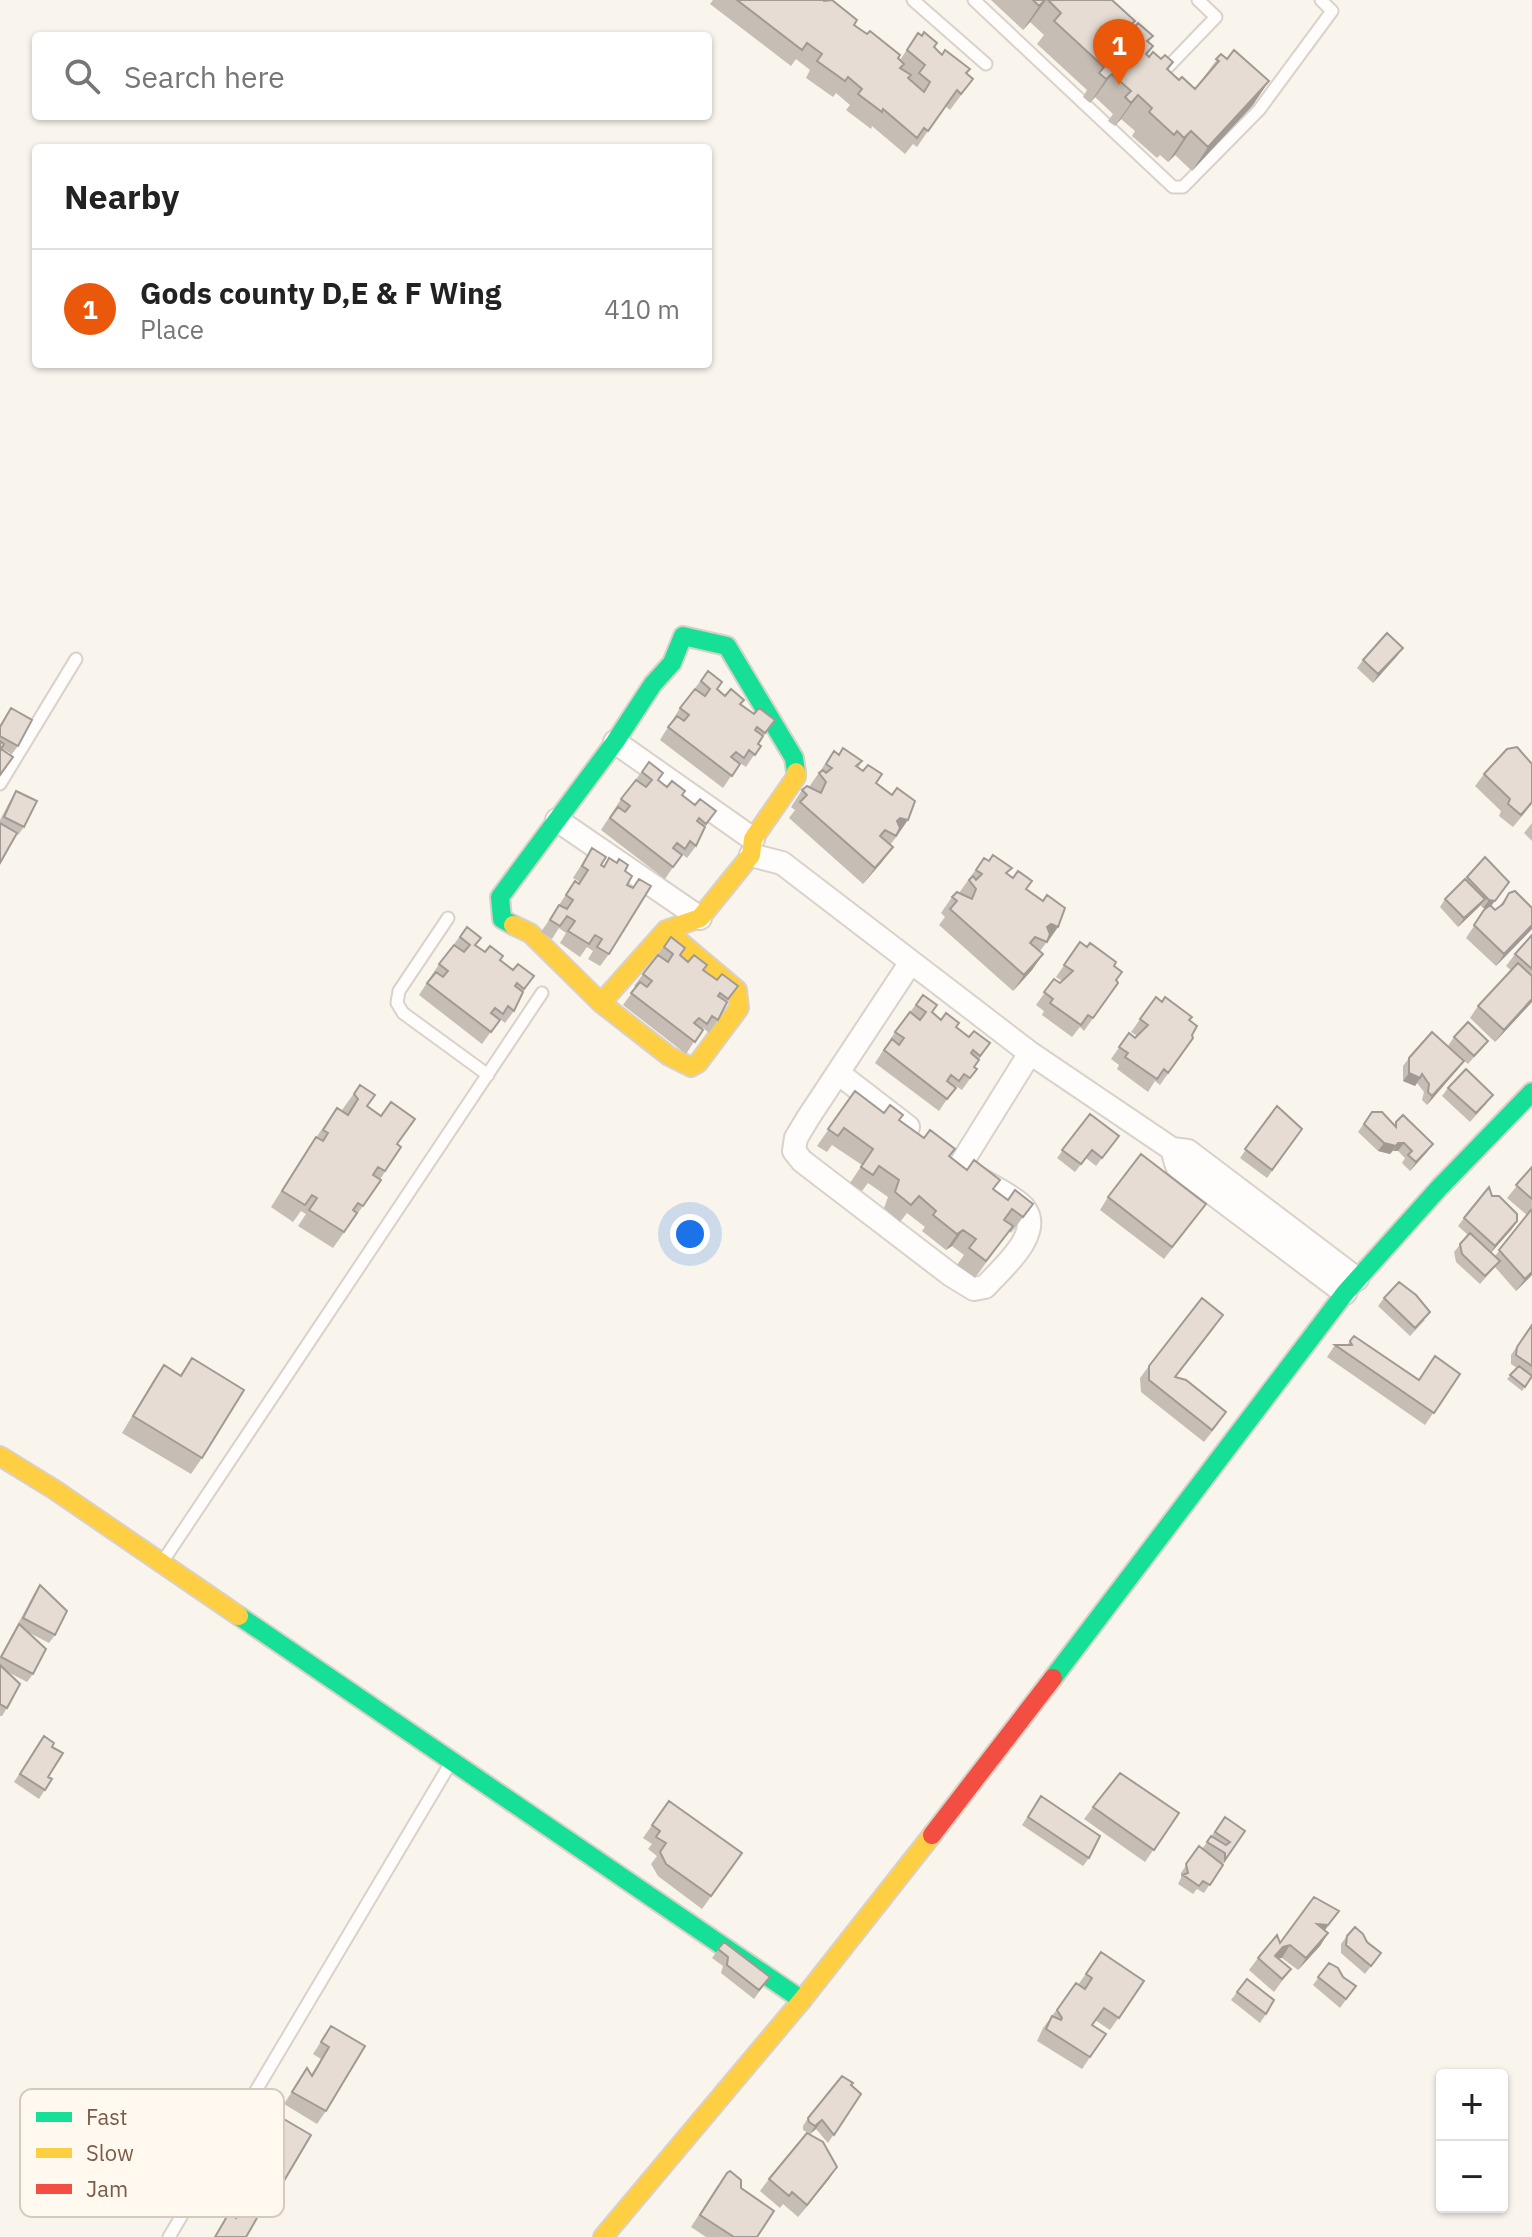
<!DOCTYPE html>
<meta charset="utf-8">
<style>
body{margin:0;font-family:"IBM Plex Sans",sans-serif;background:#f6f6f6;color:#222}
.controls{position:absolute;right:24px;bottom:24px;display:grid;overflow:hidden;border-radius:8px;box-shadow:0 2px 6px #0004}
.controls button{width:72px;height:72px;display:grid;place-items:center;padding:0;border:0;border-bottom:2px solid #e0e0e0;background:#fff;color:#222;font:40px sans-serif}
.you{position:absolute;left:690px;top:1234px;width:28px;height:28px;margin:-20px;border:6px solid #fff;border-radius:50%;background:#1a73e8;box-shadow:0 0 0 12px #1a73e833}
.badge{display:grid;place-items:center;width:52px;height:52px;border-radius:50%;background:#ea580c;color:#fff;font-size:26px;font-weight:700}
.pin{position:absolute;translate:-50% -66px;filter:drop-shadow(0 2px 4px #0008)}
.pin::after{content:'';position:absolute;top:42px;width:28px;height:24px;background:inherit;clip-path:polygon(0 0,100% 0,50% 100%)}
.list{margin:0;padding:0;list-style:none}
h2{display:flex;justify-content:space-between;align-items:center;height:104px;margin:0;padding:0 32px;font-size:34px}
h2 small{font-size:26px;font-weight:400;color:#767676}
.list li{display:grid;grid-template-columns:52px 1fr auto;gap:24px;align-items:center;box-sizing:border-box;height:120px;padding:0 32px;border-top:2px solid #e0e0e0}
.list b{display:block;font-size:30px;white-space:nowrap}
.list p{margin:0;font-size:26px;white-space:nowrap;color:#767676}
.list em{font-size:26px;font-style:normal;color:#767676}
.icon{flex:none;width:44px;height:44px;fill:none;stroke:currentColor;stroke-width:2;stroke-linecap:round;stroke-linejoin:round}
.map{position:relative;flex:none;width:1532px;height:2237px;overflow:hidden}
.search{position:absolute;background:#fff;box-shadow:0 2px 6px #0004;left:32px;top:32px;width:680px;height:88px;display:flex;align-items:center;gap:20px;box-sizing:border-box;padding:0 28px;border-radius:8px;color:#767676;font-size:30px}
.panel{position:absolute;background:#fff;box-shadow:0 2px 6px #0004;left:32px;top:144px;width:680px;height:224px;border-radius:8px}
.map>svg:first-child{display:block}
</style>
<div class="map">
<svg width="1532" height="2237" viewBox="0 0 1532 2237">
<rect width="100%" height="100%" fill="#f9f4ec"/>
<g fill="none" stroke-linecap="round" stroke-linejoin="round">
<defs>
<path id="lane" d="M913 0 986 64
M974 0 1173 187H1183L1259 110 1332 11 1321 0
M1164 71 1216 17 1198 0
M0 784 76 659
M448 918 399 991 397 1003 403 1013 488 1075
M163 1561 542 993
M169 2237 450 1764"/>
<path id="street" d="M615 742 753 839
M557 820 700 918
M751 855 782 863 1030 1053 1172 1149
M911 962 808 1118 796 1138 794 1151 802 1161 951 1275 974 1289 985 1287C1001 1269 1044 1234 1024 1208 1018 1199 982 1181 970 1174
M838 1073 908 1127
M959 1167 1030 1053
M1345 1293 1187 1174 1177 1166 1172 1149 1188 1151 1357 1279"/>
<path id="fast" d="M513 925 502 919 500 897 615 742 653 684 672 663 683 636 727 646 794 758 796 772
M239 1616 802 2000
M1053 1678 1345 1293 1439 1188 1532 1092"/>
<path id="slow" d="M513 925 530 933 601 1003 669 1056 691 1067 698 1063 739 1008 737 990 666 930
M601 1003 666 930 700 918 751 855 753 839 796 777V772
M0 1456 55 1490 239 1616
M603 2237 802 2000 932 1835"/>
<path id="jam" d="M932 1835 1053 1678"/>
</defs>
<use href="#lane" stroke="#d9d1ca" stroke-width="15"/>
<use href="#street" stroke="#d9d1ca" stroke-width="26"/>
<use href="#fast" stroke="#d9d0c8" stroke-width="22"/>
<use href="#slow" stroke="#d9d0c8" stroke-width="22"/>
<use href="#jam" stroke="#d9d0c8" stroke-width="22"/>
<use href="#lane" stroke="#fefdfc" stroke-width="11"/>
<use href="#street" stroke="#fefdfc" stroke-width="22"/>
<use href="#fast" stroke="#16e098" stroke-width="18"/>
<use href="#slow" stroke="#ffcf43" stroke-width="18"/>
<use href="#jam" stroke="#f24e42" stroke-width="18"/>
</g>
<path fill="#c6bdb5" d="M713 0H823L854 25 900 60 918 33 942 55 973 79 950 110 945 106 917 147 913 144 905 154 872 126 871 129 846 110 850 105 836 93 833 97 806 78 810 70 796 59 791 66 710 4Z
M991 0H1112L1130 28 1153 36 1148 42 1153 46 1147 55 1149 57 1173 62 1168 70 1179 80 1195 89 1221 54 1253 105 1192 171 1175 155 1168 162 1160 155 1157 158 1132 136 1135 131 1121 119 1115 126 1108 121 1113 114 1095 97 1090 103 1083 97 1087 90 1037 44 1044 35 1030 22 1023 30Z
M1397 656 1373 683 1357 668 1363 660Z
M708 671 717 689 725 696 741 704 754 714 775 720 758 744 761 746 752 758 746 767 740 763 723 788 660 740 680 708Z
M11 708 18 746 12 754 1 748 13 757 0 776V725Z
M834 751 838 755 862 761 858 768 876 783 897 836 890 845 893 847 881 863 863 884 789 818 795 810 791 807 802 790 809 787Z
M649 762 658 781 667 787 682 795 695 805 716 811 705 827 696 846 687 858 682 854 665 879 601 830 621 799Z
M1484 774 1532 804 1513 827 1499 816 1501 811 1475 786Z
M16 791 24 827 18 835 16 834 0 863V820L11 799Z
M1532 823V841L1524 833Z
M592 848 601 865 625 871 627 885 609 954 600 966 588 959 593 951 587 947 580 957 560 943 566 933 559 928 552 939 541 932 575 881 579 884 580 882 573 878Z
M1485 857 1491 906 1495 910 1499 907 1509 893 1532 908V929L1496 966 1466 938 1486 908H1483L1480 905 1458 927 1440 907 1445 899 1464 880Z
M984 858 1008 874 1026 889 1058 927 1040 951 1043 954 1032 970 1013 991 939 925 945 917 941 913 952 897 959 893Z
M467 927 476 946 485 952 500 960 513 970 534 976 523 992 514 1011 505 1023 500 1019 482 1044 419 995 439 964Z
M1532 935V1002L1495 1042 1470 1018 1478 1006 1511 970 1506 966 1515 954Z
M671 937 680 955 688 962 704 970 717 980 738 986 726 1002 718 1020 709 1033 703 1028 686 1054 623 1005 636 987 634 986 643 974Z
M1080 942 1114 966 1118 983 1084 1031 1080 1027 1072 1037 1042 1015 1044 1011 1036 1005 1054 979 1060 983 1062 981 1056 977Z
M923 995 932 1013 941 1020 956 1027 969 1037 990 1043 974 1067 977 1069 962 1090 956 1086 939 1111 875 1063 895 1032Z
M1156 997 1189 1020 1193 1038 1160 1085 1155 1081 1148 1092 1117 1069 1119 1065 1111 1059 1129 1033 1135 1038 1137 1036 1131 1032Z
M1454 1037 1488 1041 1468 1064 1448 1046Z
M1409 1058 1464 1061 1427 1105 1422 1100 1424 1092 1417 1083 1415 1086 1403 1081V1066Z
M360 1085 367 1106 397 1144 401 1147 363 1206 333 1248 298 1226 306 1214 301 1211 293 1222 271 1207 305 1153 337 1108 344 1112 342 1110Z
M1448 1088 1487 1103 1470 1122 1442 1096Z
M855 1091 884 1113 899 1120 1008 1200 1033 1204 1011 1233 1009 1231 975 1278 957 1265 964 1255 952 1246 946 1250 922 1231 925 1227 907 1213 900 1222 884 1208 888 1197 868 1183 862 1191 850 1183 862 1165 832 1145 827 1152 817 1146Z
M1277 1106 1302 1129 1267 1178 1240 1158Z
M1372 1112 1394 1125 1396 1122 1427 1152 1410 1171 1402 1163 1405 1158 1398 1151H1393L1390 1154 1378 1151 1358 1132Z
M1090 1114 1119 1136 1096 1166 1086 1158 1075 1172 1057 1158Z
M1532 1167V1275L1516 1291 1495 1267 1480 1284 1456 1262 1454 1252 1468 1235 1458 1226 1464 1218 1492 1196 1517 1221 1491 1252 1495 1256 1527 1215 1507 1198Z
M1108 1197 1197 1216 1164 1259 1100 1210Z
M1384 1298 1425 1320 1410 1336 1378 1306Z
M1532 1325V1378L1522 1391 1507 1379 1517 1368 1511 1364V1355Z
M1215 1327 1176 1377 1218 1424 1204 1442 1141 1392 1140 1378 1149 1366Z
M1354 1336 1419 1380 1460 1374 1425 1425 1327 1357 1335 1345H1347Z
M192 1358 202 1458 191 1474 122 1433 153 1381 164 1365 180 1375Z
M40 1585 55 1635 49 1643 26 1631 33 1674 27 1682 6 1671 7 1708 2 1716H0V1657L34 1594Z
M44 1736 48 1777 52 1779 39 1799 14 1782Z
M1041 1796 1089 1858 1083 1866 1022 1825Z
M669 1801 742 1853 702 1909 658 1876 651 1864 657 1856 648 1849 652 1844 643 1838Z
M1093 1807 1179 1813 1145 1862 1084 1819Z
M1225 1817 1245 1831 1204 1893 1197 1889 1193 1894 1178 1884 1181 1878V1873L1199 1846 1202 1849Z
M1325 1930 1328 1933 1320 1946 1298 1970 1282 1958H1278L1291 1969 1274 1992 1249 1970 1258 1958 1280 1943Z
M1347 1936 1367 1942 1381 1953 1365 1974 1341 1953V1944Z
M724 1942 770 1977 754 1999 721 1973 723 1966 712 1958Z
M1101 1952 1144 1981 1110 2030 1095 2020 1092 2025 1106 2034 1082 2069 1037 2041 1043 2028 1052 2016 1076 1983 1078 1985Z
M1329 1963 1343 1977 1356 1986 1340 2008 1313 1985Z
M1247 1979 1266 2014 1260 2023 1231 2000Z
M331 2026 326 2111 317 2124 284 2104 307 2068 311 2075 321 2059 313 2054Z
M861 2094 828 2143 816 2129 810 2134 803 2130V2126L808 2118Z
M277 2115 272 2201 264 2213 230 2193 253 2157 258 2164 267 2148 259 2144Z
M769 2179H829L798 2217 783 2204 780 2208 760 2191Z
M718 2185 741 2188 757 2237H706L691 2227Z"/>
<path fill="#a19a94" d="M1046 0 1030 22 1023 30 1039 6Z
M1112 74 1095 97 1090 103 1106 79Z
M1269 81 1253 105 1192 171 1208 147Z
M1138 95 1121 119 1115 126 1131 103Z
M1191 131 1175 155 1168 162 1184 138Z
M1403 648 1397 656 1373 683 1378 674Z
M900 818 908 820 897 836V821Z
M893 847 881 863 863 884 875 868Z
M1503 890 1489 909 1483 908 1489 900Z
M1485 899 1479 907 1458 927 1464 918Z
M1051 924 1058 927 1047 943V927Z
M1532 925V929L1496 966 1504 954Z
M1043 954 1032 970 1013 991 1024 975Z
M1532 999V1002L1495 1042 1504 1030Z
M1464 1061 1458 1069 1427 1105 1432 1096Z
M1409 1073 1420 1078 1415 1086 1403 1081Z
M1384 1143 1396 1146 1390 1154 1378 1151Z
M1398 1143H1404L1398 1151H1393Z
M1433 1144 1427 1152 1410 1171 1416 1162Z
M1517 1221 1512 1229 1489 1255 1495 1246Z
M963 1230 952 1246 946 1250 957 1234Z
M1532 1272V1275L1516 1291 1525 1279Z
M1339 1911 1320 1937 1317 1924Z
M1328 1933 1320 1946 1298 1970 1306 1958Z
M1290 1945 1282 1958 1274 1959 1266 1968 1283 1947Z
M822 2120 816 2129 810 2134 815 2126Z
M837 2167 829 2179 798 2217 807 2205Z"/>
<path fill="#e6dcd3" stroke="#a19a94" stroke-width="2" d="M737 0H823L824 1 832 0 857 20 854 25 867 34 870 31 900 55 898 58 904 64 900 68 911 75 908 78 924 92 930 82 919 73 925 65 907 50 918 33 922 36 924 32 937 43 934 47 942 55 945 50 970 69 966 73 973 79 961 94 957 90 928 131 924 128 917 138 883 109 882 112 858 94 862 89 848 77 845 81 817 61 822 54 807 43 802 50Z
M1033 0H1045L1039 6Z
M1048 0H1112L1135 21 1129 27 1132 30 1138 23 1153 36 1147 41 1153 46 1146 54 1149 57 1153 52 1161 59 1165 55 1173 62 1167 69 1179 80 1182 77 1195 89 1219 61 1216 59 1221 54 1227 59 1234 50 1269 81 1208 147 1191 131 1184 138 1177 131 1174 135 1149 112 1152 108 1138 95 1131 103 1125 97 1131 91 1112 74 1106 79 1099 73 1104 67 1054 21 1061 13Z
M1387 633 1403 648 1378 674 1363 660Z
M708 671 722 682 717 689 725 696 731 689 744 700 740 704 754 714 759 708 775 720 765 733 757 727 755 730 763 736 758 744 761 746 755 755 749 750 744 758 736 752 731 757 740 764 732 776 668 727 677 716 684 721 689 715 680 708 695 689 705 696 710 689 701 681Z
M11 708 32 720 18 746 0 736V727Z
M0 741 4 744 1 749 13 757 0 775Z
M1517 747 1532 764V802L1521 815 1508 804 1510 799 1484 774 1507 749Z
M843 748 862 761 856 766 863 771 868 765 882 774 876 783 892 795 897 788 915 801 908 820 900 818 897 821 900 828 896 836 885 830 880 836 893 847 875 868 800 802 807 795 802 790 807 786 821 793 826 782 819 773 823 770 826 773 832 768 826 764 834 751 839 755Z
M649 762 663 773 658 780 667 787 672 781 685 791 682 795 695 805 700 799 716 811 706 824 699 818 697 821 705 827 696 846 690 841 685 849 677 843 673 848 682 855 673 867 610 818 618 807 625 812 630 806 621 799 636 780 646 787 652 780 642 772Z
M16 791 37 801 24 827 4 817Z
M0 823 17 833 0 863Z
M592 848 606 857 601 865 604 867 609 858 617 863 619 859 628 865 625 871 632 876 627 885 633 888 639 879 651 886 609 954 597 947 602 939 595 935 589 944 568 931 575 921 567 916 560 926 550 920 559 905 567 909 573 900 566 895 575 881 579 884 588 870 582 866Z
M993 855 1012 868 1006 873 1013 878 1018 871 1032 881 1026 889 1043 901 1047 895 1065 908 1058 927 1051 924 1047 927 1050 934 1047 942 1035 937 1030 943 1043 954 1024 975 950 909 957 901 952 897 957 892 972 899 976 889 969 880 973 876 976 880 982 874 976 870 984 858 989 861Z
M1485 857 1509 882 1495 901 1489 900 1467 877Z
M1465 879 1485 899 1464 918 1445 899Z
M1515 891 1532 908V925L1504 954 1474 925 1484 910 1490 905 1495 910 1503 904 1509 893Z
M467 927 481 938 475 945 485 952 490 946 503 956 500 960 513 970 518 964 534 976 524 989 517 983 515 986 523 992 514 1011 508 1006 503 1014 495 1008 491 1013 500 1020 491 1032 427 983 436 972 443 977 448 971 439 964 454 945 464 952 470 945 460 937Z
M1532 935V969L1515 954Z
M671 937 685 948 680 955 688 962 694 955 707 965 703 970 717 980 722 974 738 986 728 999 720 993 718 996 727 1002 718 1020 712 1016 707 1024 699 1018 694 1023 703 1030 695 1042 631 993 640 982 647 987 652 981 643 974 658 955 668 962 673 954 664 947Z
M1080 942 1087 947 1090 943 1116 962 1114 966 1122 972 1116 980 1118 983 1093 1018 1088 1015 1081 1025 1050 1003 1053 999 1044 992 1054 979 1060 983 1073 971 1064 965Z
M1518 963 1532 976V999L1504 1030 1478 1006Z
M923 995 937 1005 932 1012 941 1020 946 1013 959 1023 956 1027 969 1037 974 1031 990 1043 980 1056 973 1050 971 1053 979 1060 974 1067 977 1069 970 1078 964 1074 959 1081 951 1075 947 1081 956 1088 947 1099 884 1050 892 1039 899 1045 904 1038 895 1032 910 1012 920 1020 926 1012 916 1005Z
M1156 997 1162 1002 1165 997 1192 1017 1189 1020 1197 1026 1192 1035 1193 1038 1168 1073 1164 1069 1157 1079 1125 1057 1128 1053 1119 1047 1129 1033 1135 1038 1148 1025 1140 1019Z
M1468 1022 1488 1041 1474 1056 1454 1037Z
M1432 1032 1464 1061 1432 1096 1428 1092 1429 1084 1422 1074 1420 1078 1409 1073V1058Z
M1466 1069 1493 1095 1476 1113 1448 1088Z
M360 1085 375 1095 367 1106 381 1116 391 1102 415 1119 397 1144 401 1147 385 1171 378 1167 373 1175 381 1180 363 1206 358 1203 353 1210 357 1213 344 1232 309 1210 317 1198 312 1195 305 1205 282 1191 316 1137 323 1141 328 1133 323 1130 337 1108 348 1115 358 1099 354 1094Z
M855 1091 884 1113 890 1105 903 1115 899 1120 924 1138 930 1130 955 1149 949 1156 967 1170 974 1160 1000 1180 993 1189 1008 1200 1015 1190 1033 1204 1023 1217 1012 1209 1004 1220 1013 1226 986 1261 969 1248 976 1239 963 1230 957 1234 933 1215 936 1211 919 1196 911 1205 895 1192 899 1180 879 1166 873 1175 861 1167 873 1149 844 1128 838 1136 828 1129Z
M1277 1106 1302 1129 1272 1170 1245 1149Z
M1372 1112H1382L1396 1127V1122L1403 1115 1433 1144 1416 1162 1408 1155 1412 1151 1404 1143H1398L1396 1146 1384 1143 1364 1124Z
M1090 1114 1119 1136 1102 1158 1092 1150 1081 1164 1062 1150Z
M1141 1154 1206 1204 1172 1247 1108 1197Z
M1532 1167V1199L1516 1185Z
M1489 1187 1492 1196H1499L1517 1214V1221L1495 1246 1464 1218Z
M1531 1210 1532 1211V1272L1525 1279 1499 1250Z
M1470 1233 1500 1261 1485 1276 1462 1254 1460 1244Z
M1399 1282 1416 1295 1430 1312 1415 1328 1384 1298Z
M1202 1298 1223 1315 1175 1377 1186 1380 1226 1412 1212 1430 1149 1380V1366Z
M1532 1325V1366L1516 1355 1517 1347Z
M1354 1336 1419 1380 1435 1356 1460 1374 1434 1413 1335 1345H1352L1350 1341Z
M192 1358 244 1390 202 1458 133 1416 164 1365 181 1376Z
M1519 1366 1532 1376 1525 1387 1510 1375Z
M40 1585 67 1611 55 1635 23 1618Z
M19 1624 46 1649 33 1674 1 1657Z
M0 1665 20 1684 7 1708 0 1704Z
M44 1736 54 1743 52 1747 63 1753 48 1777 52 1779 45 1790 20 1774Z
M1120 1773 1179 1813 1154 1850 1093 1807Z
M1041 1796 1100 1836 1089 1858 1028 1817Z
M669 1801 742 1853 711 1896 666 1864 660 1852 666 1843 656 1837 660 1831 652 1825Z
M1225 1817 1245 1831 1225 1860V1853L1207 1842 1211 1836 1226 1845 1230 1842 1215 1832Z
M1199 1846 1223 1865 1210 1885 1203 1881 1199 1886 1183 1875 1188 1873 1186 1864Z
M1314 1897 1339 1911 1328 1925 1317 1924 1328 1933 1306 1958 1290 1945 1283 1947 1275 1956 1291 1969 1282 1979 1258 1958 1277 1935 1280 1943Z
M1355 1927 1363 1934 1367 1942 1381 1953 1371 1966 1346 1945 1347 1936Z
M724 1942 770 1977 759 1990 727 1965 728 1957 718 1949Z
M1101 1952 1144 1981 1119 2018 1104 2008 1092 2025 1106 2034 1090 2057 1046 2029 1052 2016 1061 2020 1062 2018 1057 2010 1076 1983 1085 1989 1092 1978 1086 1974Z
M1329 1963 1338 1968 1343 1977 1356 1986 1346 1999 1318 1977Z
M1247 1979 1274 2000 1266 2014 1237 1992Z
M331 2026 365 2046 326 2111 292 2092 307 2068 312 2076 329 2047 321 2042Z
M842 2076 853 2083 851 2085 861 2094 834 2135 822 2120 815 2126 809 2122 808 2118Z
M277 2115 311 2135 272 2201 239 2181 253 2157 258 2165 275 2136 267 2131Z
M807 2133 823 2142 837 2167 807 2205 792 2192 789 2196 769 2179Z
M730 2171 741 2180V2188L774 2211 757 2237H734L700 2215 727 2173Z
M241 2209 257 2218 246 2237H215L229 2213 236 2218Z"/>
<rect x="20" y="2089" width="264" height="128" rx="12" fill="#fff9f0" stroke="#d8c9be" stroke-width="2"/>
<rect x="36" y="2112" width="36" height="10" fill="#16e098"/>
<rect x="36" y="2148" width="36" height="10" fill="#ffcf43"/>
<rect x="36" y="2184" width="36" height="10" fill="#f24e42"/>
<g font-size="22" fill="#7c5a48">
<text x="86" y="2125">Fast</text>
<text x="86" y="2161">Slow</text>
<text x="86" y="2197">Jam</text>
</g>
</svg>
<div class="controls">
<button>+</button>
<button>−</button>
</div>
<div class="you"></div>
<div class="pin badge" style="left:1119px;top:85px">1</div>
<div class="search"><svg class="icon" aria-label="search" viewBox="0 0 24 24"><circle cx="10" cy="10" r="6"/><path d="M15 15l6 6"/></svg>Search here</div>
<section class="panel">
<h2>Nearby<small></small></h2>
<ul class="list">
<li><span class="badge">1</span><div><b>Gods county D,E &amp; F Wing</b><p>Place</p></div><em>410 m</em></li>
</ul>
</section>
</div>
